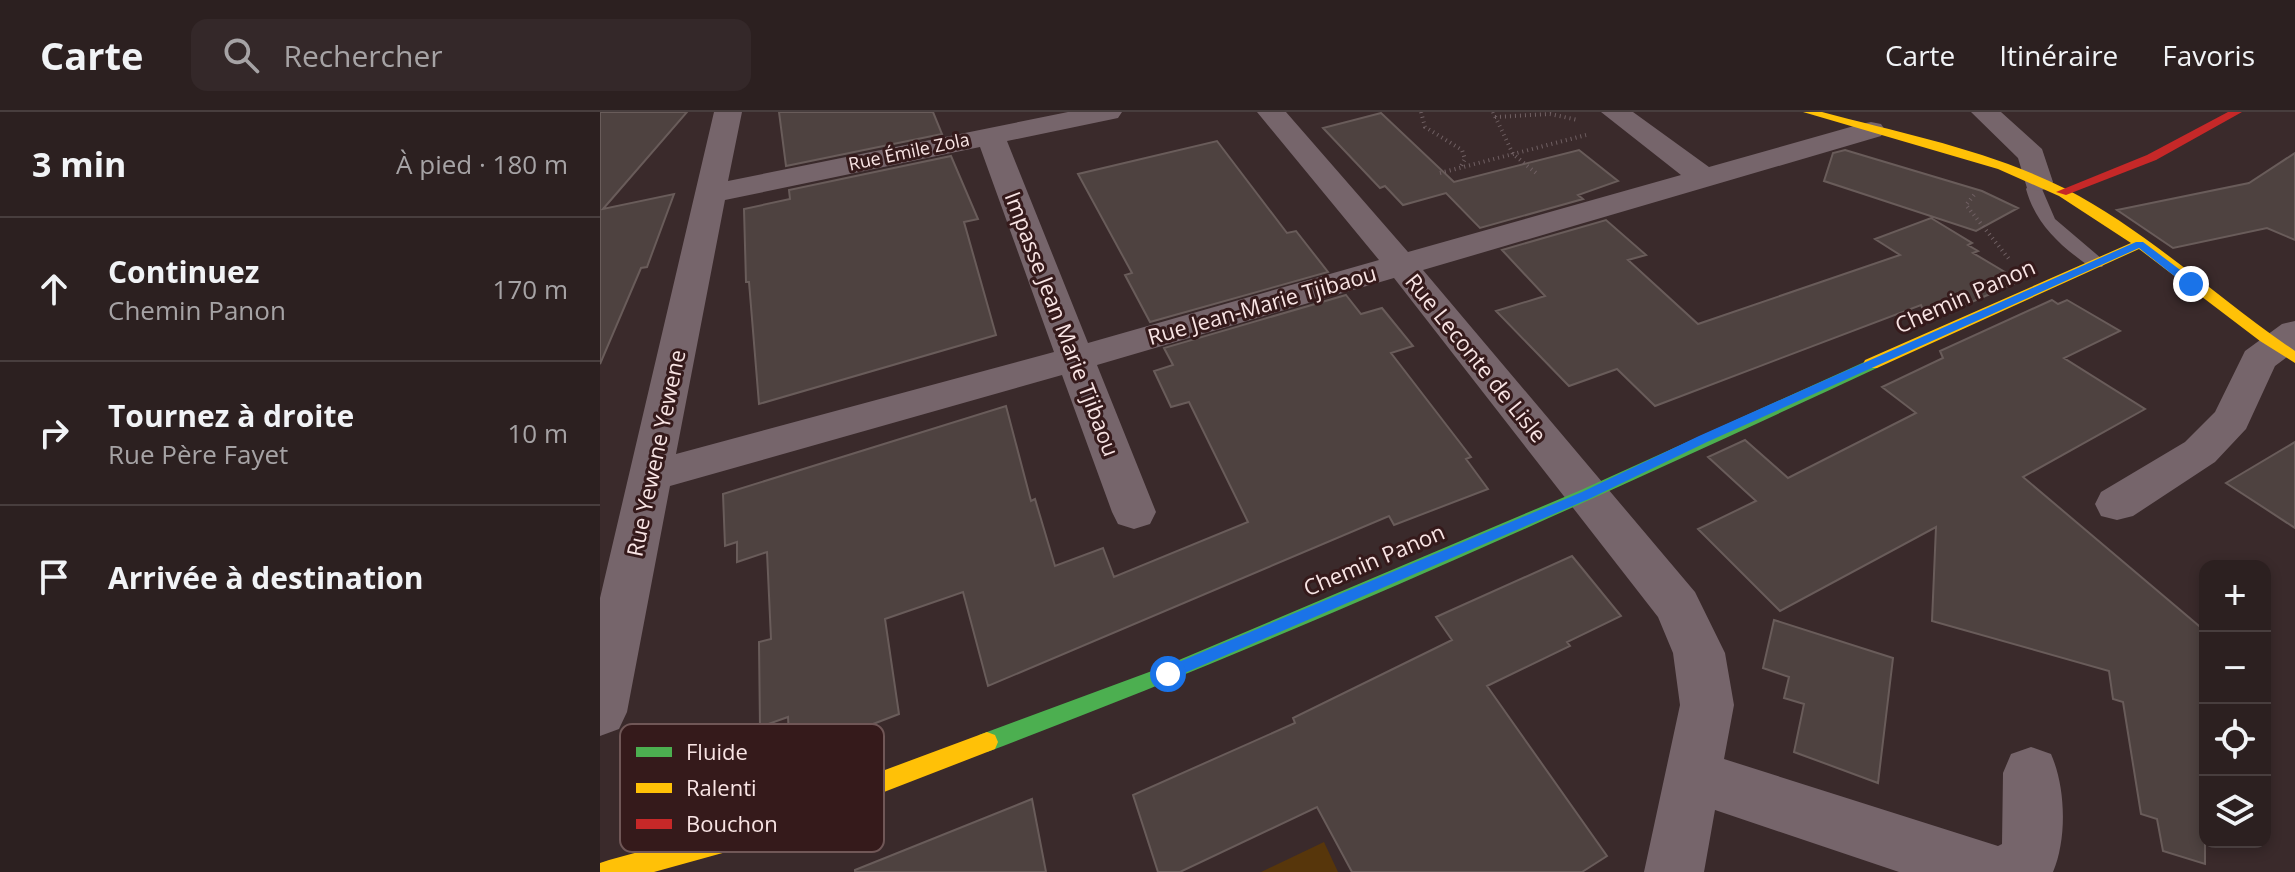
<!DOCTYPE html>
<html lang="fr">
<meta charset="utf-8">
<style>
body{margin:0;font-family:"Open Sans",sans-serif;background:#342829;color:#f1f3f6}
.controls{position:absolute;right:24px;bottom:24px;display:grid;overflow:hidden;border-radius:16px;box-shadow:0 4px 12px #0003}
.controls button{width:72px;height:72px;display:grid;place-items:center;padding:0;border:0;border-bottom:2px solid #483e3e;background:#2c2020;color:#f1f3f6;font:40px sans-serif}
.stop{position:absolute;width:24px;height:24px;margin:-18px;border:6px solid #1a73e8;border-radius:50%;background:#fff}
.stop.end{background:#1a73e8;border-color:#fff;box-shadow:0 2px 8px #0008}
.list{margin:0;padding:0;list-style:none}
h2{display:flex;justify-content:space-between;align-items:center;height:104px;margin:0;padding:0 32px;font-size:34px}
h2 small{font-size:26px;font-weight:400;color:#a6a3a5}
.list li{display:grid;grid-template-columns:52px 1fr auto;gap:24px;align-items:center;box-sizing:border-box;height:144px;padding:0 32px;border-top:2px solid #483e3e}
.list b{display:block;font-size:30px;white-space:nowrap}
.list p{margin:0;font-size:26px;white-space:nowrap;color:#a6a3a5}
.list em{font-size:26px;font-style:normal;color:#a6a3a5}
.icon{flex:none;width:44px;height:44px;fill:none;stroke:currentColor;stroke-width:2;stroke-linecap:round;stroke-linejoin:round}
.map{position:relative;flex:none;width:1695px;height:760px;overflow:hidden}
header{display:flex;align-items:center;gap:48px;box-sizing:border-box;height:112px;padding:0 40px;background:#2c2020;border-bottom:2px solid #483e3e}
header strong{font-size:38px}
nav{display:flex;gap:44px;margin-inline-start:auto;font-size:28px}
.search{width:560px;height:72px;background:#342829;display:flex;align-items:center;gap:20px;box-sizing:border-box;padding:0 28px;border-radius:16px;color:#a6a3a5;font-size:30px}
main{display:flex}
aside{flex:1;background:#2c2020}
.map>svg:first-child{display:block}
</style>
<header>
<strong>Carte</strong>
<div class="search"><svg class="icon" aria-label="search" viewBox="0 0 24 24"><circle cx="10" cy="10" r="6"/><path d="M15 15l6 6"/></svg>Rechercher</div>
<nav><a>Carte</a><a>Itinéraire</a><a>Favoris</a></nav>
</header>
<main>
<aside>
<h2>3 min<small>À pied · 180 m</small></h2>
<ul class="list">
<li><svg class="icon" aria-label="ahead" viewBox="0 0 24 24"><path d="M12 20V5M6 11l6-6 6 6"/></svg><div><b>Continuez</b><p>Chemin Panon</p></div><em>170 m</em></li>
<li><svg class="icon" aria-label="right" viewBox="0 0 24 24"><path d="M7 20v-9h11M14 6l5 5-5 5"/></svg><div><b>Tournez à droite</b><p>Rue Père Fayet</p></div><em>10 m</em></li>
<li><svg class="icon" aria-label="arrive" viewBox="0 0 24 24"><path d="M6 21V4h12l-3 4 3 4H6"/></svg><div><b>Arrivée à destination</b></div></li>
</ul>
</aside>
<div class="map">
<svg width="1695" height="760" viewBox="0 0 1695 760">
<rect width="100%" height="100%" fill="#3a2a2b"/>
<path fill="#57360b" d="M724 730 738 760H661Z"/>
<path fill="#4e4240" stroke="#695c5a" stroke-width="2" d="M0 0H87L3 97 74 82 47 155 41 156 0 252Z
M179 0H333L342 22 186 54Z
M781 1 854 70 979 38 1018 69 978 83 983 87 880 116 846 81 803 93 785 74 780 76 723 16Z
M617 29 687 121 696 119 728 160 550 210 525 163 532 161 478 62Z
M1245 38 1382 79 1418 96 1376 119 1224 69 1233 41Z
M1695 41V128L1667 116 1573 136 1517 98 1649 71Z
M351 44 378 107 364 110 396 223 159 292 149 170H146L144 97 190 87 189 78Z
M1331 106 1372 131 1368 133 1378 139 1373 141 1420 169 1328 209 1321 193 1055 294 1017 257 969 274 896 199 945 184 902 138 1006 108 1046 143 1028 148 1098 212 1300 143 1275 127Z
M746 183 761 202 782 196 813 234 791 241 871 345 866 347 888 377 794 413 789 404 388 574 363 480 285 507 299 602 190 644 188 605 160 615 159 530 171 527 167 440 137 450V430L125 434 123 382 406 294 431 389 435 387 455 454 503 436 514 465 648 410 589 290 571 295 554 259 573 253 564 236Z
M1452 188 1458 192 1467 188 1520 219 1464 246 1545 297 1423 365 1605 519V752L1563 739 1557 707 1541 702 1523 590 1513 587 1509 559 1332 509 1336 415 1180 499 1098 417 1156 389 1108 345 1145 328 1188 366 1316 301 1282 275 1343 246 1340 239Z
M1695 330V416L1626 371Z
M972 444 1021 504 967 530 970 534 887 574 1007 744 982 760H752L717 695 580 760H558L533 683 695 611 693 606 852 528 836 505Z
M1174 508 1293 546 1278 671 1194 640 1204 592 1184 586 1189 565 1163 556Z
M432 687 446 760H255V758Z"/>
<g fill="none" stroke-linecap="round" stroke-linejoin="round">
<path stroke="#706063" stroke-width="4" stroke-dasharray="1 4" stroke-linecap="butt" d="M821 0 825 15 862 38 865 47 861 54
M893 0 913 42 936 61
M895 5 950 2 978 8
M840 61 986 23
M1374 83 1366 93 1409 147"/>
<path fill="#76656b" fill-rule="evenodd" d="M1438 65 1446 70 1442 77 1455 107 1502 147 1505 151 1502 155H1490C1461 134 1436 113 1426 77L1433 67Z"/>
<path fill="#76656b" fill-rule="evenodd" d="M114 0H142L128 69 468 0H522L518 6 407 29 488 231 779 148 657 0H686L808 140 1081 63 1001 0H1033L1109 55 1261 12 1271 10 1281 12 1285 18 1281 24 823 158 1095 480 1125 541 1134 593 1124 647 1398 734 1402 732 1403 661 1411 642 1431 635 1451 642C1466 676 1467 727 1453 760H1299L1115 698 1104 760H1044L1080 593 1073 541 1058 505 794 166 497 253 556 400 550 412 534 417 518 412 512 400 462 263 70 374 27 600 19 617 0 624V486ZM380 35 454 240 76 342 125 88Z
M1371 0H1401L1442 37 1453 70 1449 76 1438 79 1427 76 1418 46Z
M1695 209V239L1675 254 1646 317 1615 350 1533 404 1517 408 1501 404 1495 392 1501 380 1585 330 1615 300 1645 239 1682 212Z"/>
<path fill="#4caf50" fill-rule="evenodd" d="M1271 247 1279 252 1277 256C984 392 689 526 387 640L379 637 376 630 379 623 560 556 981 378Z"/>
<path fill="#ffc107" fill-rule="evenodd" d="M1203 0H1222C1304 22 1389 38 1466 77 1549 120 1618 187 1695 239V251L1660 229 1539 137 1277 256H1265L1263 252 1265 248 1531 131 1459 84 1398 57Z
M387 620 395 623 398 630 395 637 137 737 54 760H0V751L9 748 137 713Z"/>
<path fill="#c62828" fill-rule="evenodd" d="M1628 0H1642L1556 48 1466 83 1456 80 1547 43Z"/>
</g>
<path fill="#1a73e8" d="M1536 130H1543L1595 169V174H1587L1539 136 1107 330 991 386 573 566H562L560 562 562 557 982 380 1099 324Z"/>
<g text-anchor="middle" stroke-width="6" stroke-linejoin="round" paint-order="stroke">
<g font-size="18" fill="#f8e4e4" stroke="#351a1b">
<text transform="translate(309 40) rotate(-12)" y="6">Rue Émile Zola</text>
</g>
<g font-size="22" fill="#f8e4e4" stroke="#351a1b">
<text transform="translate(1365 184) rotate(-24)" y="8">Chemin Panon</text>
<text transform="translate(662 193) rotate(-16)" y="8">Rue Jean-Marie Tjibaou</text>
<text transform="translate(462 212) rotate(69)" y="8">Impasse Jean Marie Tjibaou</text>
<text transform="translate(876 246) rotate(51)" y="8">Rue Leconte de Lisle</text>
<text transform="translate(56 341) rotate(-78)" y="8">Rue Yewene Yewene</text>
<text transform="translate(774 448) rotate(-23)" y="8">Chemin Panon</text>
</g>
</g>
<rect x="20" y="612" width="264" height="128" rx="12" fill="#351a1b" stroke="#705757" stroke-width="2"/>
<rect x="36" y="635" width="36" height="10" fill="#4caf50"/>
<rect x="36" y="671" width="36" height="10" fill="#ffc107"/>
<rect x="36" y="707" width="36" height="10" fill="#c62828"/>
<g font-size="22" fill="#f8e4e4">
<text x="86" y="648">Fluide</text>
<text x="86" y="684">Ralenti</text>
<text x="86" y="720">Bouchon</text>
</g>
</svg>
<div class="controls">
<button>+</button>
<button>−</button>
<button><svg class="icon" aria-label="locate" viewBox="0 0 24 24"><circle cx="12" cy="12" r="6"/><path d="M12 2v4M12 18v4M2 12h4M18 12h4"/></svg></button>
<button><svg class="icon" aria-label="layers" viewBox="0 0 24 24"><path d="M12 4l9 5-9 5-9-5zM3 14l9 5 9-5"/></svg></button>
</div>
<div class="stop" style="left:568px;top:562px"></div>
<div class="stop end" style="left:1591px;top:172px"></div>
</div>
</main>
